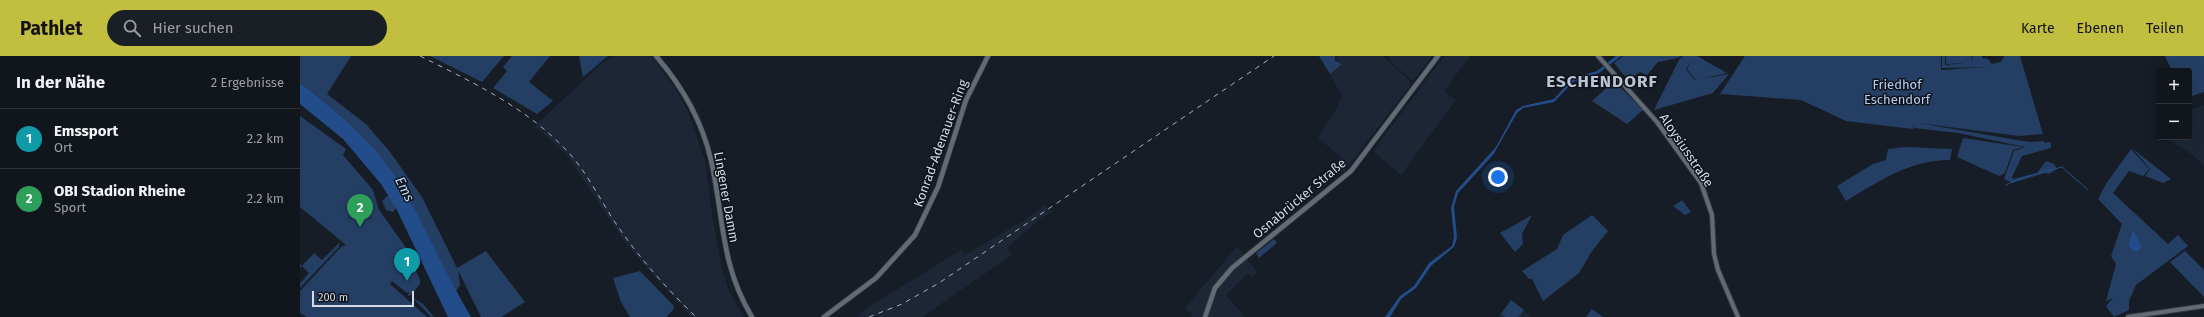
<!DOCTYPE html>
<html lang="de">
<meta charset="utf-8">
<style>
body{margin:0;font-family:"Fira Sans",sans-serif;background:#191f25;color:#f1f3f6}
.controls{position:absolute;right:12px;top:12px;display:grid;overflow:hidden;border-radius:4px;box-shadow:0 4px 16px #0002}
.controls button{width:36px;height:36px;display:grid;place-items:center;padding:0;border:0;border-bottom:1px solid #30353b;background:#10161c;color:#f1f3f6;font:20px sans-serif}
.scale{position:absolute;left:12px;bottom:10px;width:102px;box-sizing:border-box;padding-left:4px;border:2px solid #d5d9e0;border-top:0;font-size:11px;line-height:14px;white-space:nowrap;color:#d5d9e0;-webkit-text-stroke:3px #0e131c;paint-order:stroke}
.you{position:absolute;left:1198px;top:121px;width:14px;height:14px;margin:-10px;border:3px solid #fff;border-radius:50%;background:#1a73e8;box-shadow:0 0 0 6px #1a73e833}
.badge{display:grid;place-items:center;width:26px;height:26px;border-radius:50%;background:#c1be40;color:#fff;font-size:13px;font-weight:700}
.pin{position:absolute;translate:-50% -33px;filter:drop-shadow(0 1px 2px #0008)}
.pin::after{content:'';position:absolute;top:21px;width:14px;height:12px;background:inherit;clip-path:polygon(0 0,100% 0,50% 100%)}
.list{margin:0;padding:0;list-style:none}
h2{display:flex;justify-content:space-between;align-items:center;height:52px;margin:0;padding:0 16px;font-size:17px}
h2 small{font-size:13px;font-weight:400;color:#9c9fa3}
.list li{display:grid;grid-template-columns:26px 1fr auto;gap:12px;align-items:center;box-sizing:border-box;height:60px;padding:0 16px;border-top:1px solid #30353b}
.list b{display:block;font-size:15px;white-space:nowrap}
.list p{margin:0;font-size:13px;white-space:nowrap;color:#9c9fa3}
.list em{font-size:13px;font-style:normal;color:#9c9fa3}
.icon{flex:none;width:22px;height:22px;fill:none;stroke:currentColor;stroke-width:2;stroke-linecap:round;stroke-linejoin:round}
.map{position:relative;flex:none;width:1904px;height:261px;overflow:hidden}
header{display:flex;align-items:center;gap:24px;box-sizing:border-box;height:56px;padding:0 20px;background:#c1be40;color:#111}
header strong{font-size:19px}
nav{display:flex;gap:22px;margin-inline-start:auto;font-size:14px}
.search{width:280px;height:36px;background:#191f25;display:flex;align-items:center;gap:10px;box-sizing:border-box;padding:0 14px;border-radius:22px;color:#9c9fa3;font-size:15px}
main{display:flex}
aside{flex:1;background:#10161c}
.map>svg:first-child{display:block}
</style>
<header>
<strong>Pathlet</strong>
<div class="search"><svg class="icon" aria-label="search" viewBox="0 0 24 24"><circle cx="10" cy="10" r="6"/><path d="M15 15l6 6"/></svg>Hier suchen</div>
<nav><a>Karte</a><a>Ebenen</a><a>Teilen</a></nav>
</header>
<main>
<aside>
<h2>In der Nähe<small>2 Ergebnisse</small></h2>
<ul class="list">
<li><span class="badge" style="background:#0f9aa8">1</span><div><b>Emssport</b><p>Ort</p></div><em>2.2 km</em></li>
<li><span class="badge" style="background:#2e9e5b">2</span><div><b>OBI Stadion Rheine</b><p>Sport</p></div><em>2.2 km</em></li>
</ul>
</aside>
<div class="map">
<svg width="1904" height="261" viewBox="0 0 1904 261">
<rect width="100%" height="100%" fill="#161d26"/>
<path fill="#1d2634" d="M315 0H351L375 32 388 56 405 104 413 164 422 212 429 235 444 261H391L345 210 322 182 267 99 235 70 302 7Z
M1037 0H1083L1109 24 1110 30 1042 118 1035 108 1041 101 1018 82 1035 55 1042 40 1030 18 1042 8 1037 5Z
M1088 0H1132L1113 25 1093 8Z
M1144 0H1170L1144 35 1156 44 1101 119 1073 95Z
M1904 49V110L1893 99 1864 81H1889V54Z
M745 149 752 156 742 161 707 192 712 199 622 261H557L567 252 661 194 665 199 725 164Z
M937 190 957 216 952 221 948 217 926 239 945 261H891L892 259 885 252Z
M1211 244 1232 261H1198Z"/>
<path fill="#253f64" d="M0 0H51L27 38 66 68 90 96 122 141 157 212 186 195 225 246 201 261H181L158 214 160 229 156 235C138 201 122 165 102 132 78 90 38 56 0 27Z
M130 0H204L182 26Z
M212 0H250L229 26 253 45 237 58 193 32 207 15 203 11Z
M279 0H308L283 21Z
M1019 0H1035V5L1042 8 1030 18Z
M1323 0H1381L1378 2 1358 6 1347 19 1340 16 1328 24 1314 7Z
M1383 0H1397L1427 17 1396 24 1387 13 1393 3 1386 13 1395 24 1429 18 1413 37 1354 54 1379 4Z
M1445 0H1641V14L1686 11 1642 12V0H1645V9L1665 7 1646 8V0H1672L1671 7 1673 0H1682V2L1688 3 1692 8 1701 6 1704 0H1720L1743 78 1719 80 1618 67 1729 86 1744 85 1745 87 1751 86V92L1722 100 1712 121 1713 123 1737 117 1746 105 1754 108 1757 113 1749 118 1745 117 1712 127 1704 123 1714 95 1725 91 1658 77 1614 72 1615 67 1613 73 1546 65 1501 44 1420 38Z
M1865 0H1904V36L1889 41V15H1872Z
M1314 25 1343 54 1327 68 1292 45Z
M0 60 46 93 43 99 73 134 79 154 107 193 120 224V228L110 240 108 239 109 236 107 237 92 225 90 228 127 261H7L0 257V235L41 191 46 189 0 151Z
M1663 82 1723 91 1713 94 1705 117 1699 120 1657 101Z
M1605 91 1652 93 1650 104C1610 104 1579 125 1546 145L1537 130 1573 108 1586 104 1588 93Z
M1831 93 1849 113 1843 120 1829 115 1813 137 1868 188 1878 179 1888 190 1836 229 1829 245V254L1814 261 1806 250 1813 242 1806 245 1816 208 1811 200 1822 168 1798 143 1806 128Z
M1833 93 1871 123 1863 127 1845 120 1850 113Z
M87 140 90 141 96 152 93 156 86 154 82 145Z
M1382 144 1391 156 1385 159 1373 150Z
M1232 159 1222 178 1223 188 1215 196 1200 177Z
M1292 159 1308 175 1292 195 1279 217 1243 245 1232 223H1229L1222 215 1257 193 1263 179Z
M974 183 977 187 959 202 956 197Z
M40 186 39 191 0 232V227L9 217 2 210 0 212V208L2 210 14 197 22 204Z
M1885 195 1904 214V241L1870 206Z
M340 215 373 249 374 253 366 261H330L321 246 313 222Z
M112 241 123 248 134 261H131Z
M1211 244 1224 254 1218 261H1205L1201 258Z
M1292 253 1303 261H1286Z"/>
<path fill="#234d8a" d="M1316 0H1321L1299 17 1273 26 1254 46 1223 52 1217 57 1193 99 1158 137 1154 151 1157 182 1154 191 1131 210 1116 232 1101 243 1090 261H1085L1100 240 1114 230 1129 207 1152 190 1154 181 1151 152 1156 135 1196 91 1216 54 1223 50 1254 43 1273 22 1297 15Z
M0 27C38 56 78 90 102 131 127 173 146 219 171 261H148L97 154 81 128 43 83 0 48Z
M1833 174 1842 191 1836 196 1828 190Z"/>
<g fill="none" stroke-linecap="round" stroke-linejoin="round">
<path stroke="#234d8a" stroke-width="1" d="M1706 129C1722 121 1743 116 1762 111L1788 134"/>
<defs>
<path id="tertiary" d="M1298 0 1357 66 1401 127 1412 159 1414 198 1418 214 1438 261
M1828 261 1904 250"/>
<path id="secondary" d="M356 0C382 30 402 65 411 104 424 161 420 208 452 261
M524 261 576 222 615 179 638 131 666 44 688 0
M905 261 915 232 932 212 1051 115 1138 0"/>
</defs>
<use href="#tertiary" stroke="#353940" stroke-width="6"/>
<use href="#secondary" stroke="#353940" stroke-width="6"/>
<use href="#tertiary" stroke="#626a75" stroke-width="4"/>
<use href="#secondary" stroke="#626a75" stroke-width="4.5"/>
<path stroke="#abafb7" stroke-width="1" stroke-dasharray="5 5" stroke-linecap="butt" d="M120 0C172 26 228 52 269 97 289 119 302 148 319 172 341 204 368 234 396 261
M569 261 602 248 639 227 974 0"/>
</g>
<g text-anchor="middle" stroke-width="3" stroke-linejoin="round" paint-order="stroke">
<g font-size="13" fill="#b4ccf0" stroke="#0e131c">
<text x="1597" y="33">Friedhof<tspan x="1597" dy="15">Eschendorf</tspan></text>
</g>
<g font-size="13" fill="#d5d9e0" stroke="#0e131c">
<text transform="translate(640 87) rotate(-70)" y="5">Konrad-Adenauer-Ring</text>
<text transform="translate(1387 94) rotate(56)" y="5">Aloysiusstraße</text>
<text transform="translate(427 141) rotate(80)" y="5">Lingener Damm</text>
<text transform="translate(999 142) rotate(-40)" y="5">Osnabrücker Straße</text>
</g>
<g font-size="14" font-style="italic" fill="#bbd3f7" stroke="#0e131c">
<text transform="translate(105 133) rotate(63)" y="5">Ems</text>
</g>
<g font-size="17" font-weight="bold" letter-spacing="1" fill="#bcc4d1" stroke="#0e131c">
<text x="1302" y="31">ESCHENDORF</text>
</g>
</g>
</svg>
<div class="controls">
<button>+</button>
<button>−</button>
</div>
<div class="scale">200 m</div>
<div class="you"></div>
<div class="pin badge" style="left:107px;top:225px;background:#0f9aa8">1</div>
<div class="pin badge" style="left:60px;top:171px;background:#2e9e5b">2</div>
</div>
</main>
